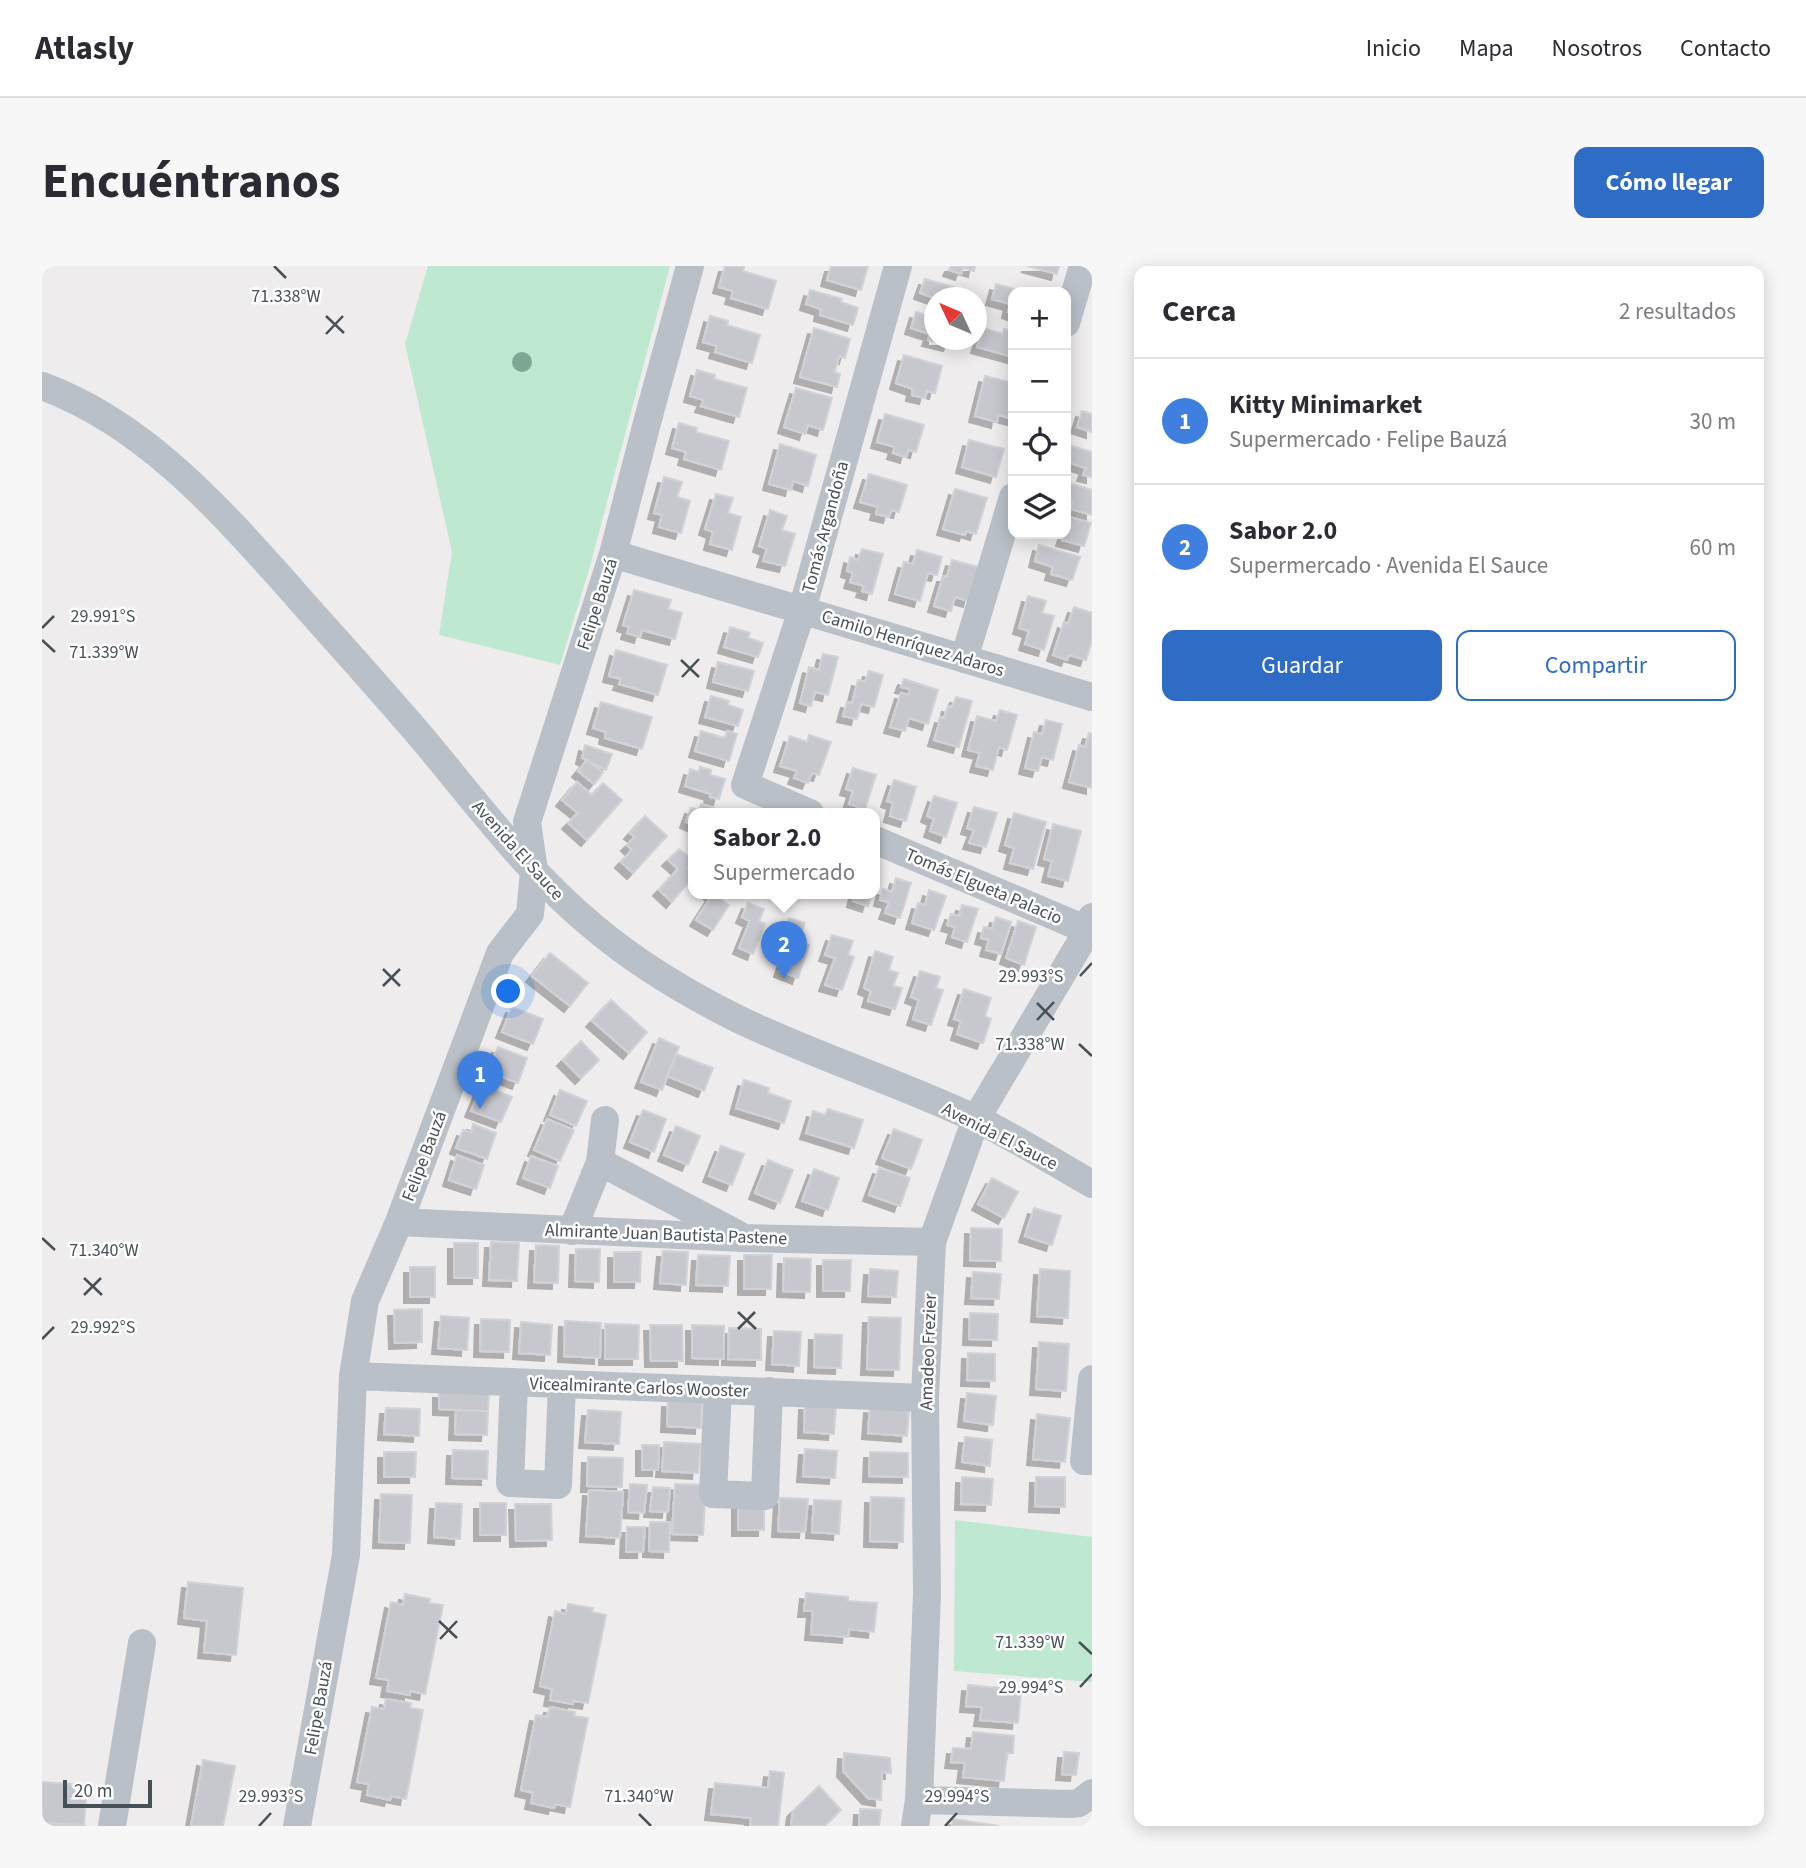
<!DOCTYPE html>
<html lang="es">
<meta charset="utf-8">
<style>
body{margin:0;font-family:"Source Sans 3",sans-serif;background:#f7f7f7;color:#2b2b33}
.controls{position:absolute;right:21px;top:21px;display:grid;overflow:hidden;border-radius:14px;box-shadow:0 4px 18px #0003}
.controls button{width:63px;height:63px;display:grid;place-items:center;padding:0;border:0;border-bottom:2px solid #e1e1e2;background:#fff;color:#2b2b33;font:35px sans-serif}
.compass{position:absolute;left:882px;top:21px;width:63px;height:63px;border-radius:50%;background:#fff;box-shadow:0 4px 18px #0003;rotate:314deg}
.scale{position:absolute;left:21px;bottom:18px;width:89px;box-sizing:border-box;padding-left:7px;border:4px solid #474f57;border-top:0;font-size:19px;line-height:24px;white-space:nowrap;color:#474f57;-webkit-text-stroke:5px #fff;paint-order:stroke}
.you{position:absolute;left:467px;top:726px;width:24px;height:24px;margin:-18px;border:5px solid #fff;border-radius:50%;background:#1a73e8;box-shadow:0 0 0 10px #1a73e833}
.badge{display:grid;place-items:center;width:46px;height:46px;border-radius:50%;background:#2e6cc6;color:#fff;font-size:23px;font-weight:700}
.pin{position:absolute;translate:-50% -58px;filter:drop-shadow(0 2px 4px #0008)}
.pin::after{content:'';position:absolute;top:37px;width:24px;height:21px;background:inherit;clip-path:polygon(0 0,100% 0,50% 100%)}
.popup{position:absolute;left:646px;top:542px;width:192px;height:91px;box-sizing:border-box;display:grid;place-content:center;border-radius:14px;background:#fff;filter:drop-shadow(0 2px 5px #0005);font-size:23px;white-space:nowrap;color:#7c7c81}
.popup b{font-size:26px;color:#2b2b33}
.popup::after{content:'';position:absolute;left:50%;top:100%;margin-left:-14px;border:14px solid transparent;border-top-color:#fff}
.list{margin:0;padding:0;list-style:none}
h2{display:flex;justify-content:space-between;align-items:center;height:91px;margin:0;padding:0 28px;font-size:30px}
h2 small{font-size:23px;font-weight:400;color:#7c7c81}
.list li{display:grid;grid-template-columns:46px 1fr auto;gap:21px;align-items:center;box-sizing:border-box;height:126px;padding:0 28px;border-top:2px solid #e1e1e2}
.list b{display:block;font-size:26px;white-space:nowrap}
.list p{margin:0;font-size:23px;white-space:nowrap;color:#7c7c81}
.list em{font-size:23px;font-style:normal;color:#7c7c81}
.actions{display:flex;gap:14px;padding:21px 28px}
.actions a{flex:1;padding:16px 0;border:2px solid #2e6cc6;border-radius:14px;text-align:center;font-size:24px;color:#2e6cc6}
.actions .main{background:#2e6cc6;color:#fff}
.icon{flex:none;width:38px;height:38px;fill:none;stroke:currentColor;stroke-width:2;stroke-linecap:round;stroke-linejoin:round}
.map{position:relative;flex:none;width:1050px;height:1560px;overflow:hidden;border-radius:14px}
header{display:flex;align-items:center;gap:42px;box-sizing:border-box;height:98px;padding:0 35px;background:#fff;border-bottom:2px solid #e1e1e2}
header strong{font-size:33px}
nav{display:flex;gap:38px;margin-inline-start:auto;font-size:24px}
.intro{display:flex;align-items:center;justify-content:space-between;box-sizing:border-box;height:168px;padding:0 42px}
h1{margin:0;font-size:49px}
.button{padding:18px 32px;border-radius:14px;background:#2e6cc6;color:#fff;font-size:24px;font-weight:700}
main{display:flex;gap:42px;padding:0 42px}
aside{flex:1;background:#fff;border-radius:14px;box-shadow:0 4px 18px #0003}
.map>svg:first-child{display:block}
</style>
<header>
<strong>Atlasly</strong>
<nav><a>Inicio</a><a>Mapa</a><a>Nosotros</a><a>Contacto</a></nav>
</header>
<div class="intro"><h1>Encuéntranos</h1><a class="button">Cómo llegar</a></div>
<main>
<div class="map">
<svg width="1050" height="1560" viewBox="0 0 1050 1560">
<defs>
<filter id="shadow"><feDropShadow dx="-6" dy="6" stdDeviation="0" flood-color="#0004"/></filter>
</defs>
<rect width="100%" height="100%" fill="#eeecec"/>
<path fill="#bee8d0" d="M386 0H628L548 300 518 399 397 369 410 286 363 78Z
M913 1254 1050 1271V1416L912 1405Z"/>
<path fill="#c7c8ce" stroke="#d0d2d7" stroke-width="2" filter="url(#shadow)" d="M683 0H699L702 1 701 5 734 15 726 43 689 32 691 25 677 21Z
M789 0H826L819 24 785 14Z
M909 0H933L932 5 921 2 919 8 907 4Z
M985 0H1017L1015 8Z
M883 13 925 25 923 32H892L878 27Z
M954 18 983 26H971V48L966 46 968 38 950 33Z
M768 24 800 33 799 36 816 42 811 59 778 49 779 43 764 38Z
M874 46 892 51V74H909L907 79 886 74 888 68 869 62Z
M668 50 686 55 685 59 718 69 710 97 673 86 675 80 661 76Z
M772 62 808 73 803 92 797 90 793 106 798 108 795 121 758 111Z
M941 62 961 68 962 63 971 65V91L935 81Z
M862 89 900 100 893 127 885 125 883 132 870 129 871 123 854 117Z
M655 104 673 109 672 113 705 122 697 151 659 140 662 134 648 130Z
M943 110 971 117V153L956 149 955 156 933 150Z
M754 122 790 132 781 164 766 159 763 168 742 161Z
M1040 145 1050 148V166L1035 161Z
M843 148 882 159 874 186 866 184 864 191 851 187 853 181 835 176Z
M637 157 655 162 654 166 687 175 679 204 642 193 644 186 630 182Z
M927 174 962 183 954 211 920 201Z
M738 178 774 189 766 220 751 215 749 224 727 218Z
M1030 180 1050 186V211L1041 209 1044 202 1025 196Z
M827 208 865 219 857 246 849 244 847 251 834 248 836 241 818 236Z
M622 211 640 216 635 231 648 235 639 267 617 261 620 249 612 247Z
M1024 216 1050 224V249L1029 243 1031 235 1024 233Z
M913 223 945 232 934 268 924 265 923 269 901 263Z
M674 228 691 232 686 247 699 251 690 284 668 278 671 266 663 263Z
M728 244 745 250 740 264 753 268 743 300 721 295 725 283 717 280Z
M1024 250 1049 257 1042 280 1020 274 1022 268H1024Z
M997 279 1038 291 1030 314 1009 308 1011 301 993 295Z
M820 283 841 288 830 328 820 325 822 320 808 316 811 307 805 305 808 291 816 294Z
M875 284 900 291 895 309 886 307 878 335 853 328 862 296 871 298Z
M910 294 936 301 927 335 913 331 909 345 892 340 901 310H905Z
M592 324 629 334 626 343 640 347 633 373 600 364 598 371 585 367 587 361 581 359Z
M986 330 1004 335 1000 347 1012 350 1002 384 983 378 987 365 977 362Z
M1032 341 1050 347V374L1044 394 1027 389 1025 394 1011 389 1022 356 1026 358Z
M688 361 708 367 706 372 721 377 716 391 682 381Z
M574 384 625 399 616 429 577 418 579 413 567 410Z
M781 388 796 391 786 429 773 426 769 440 758 437 767 401 777 404Z
M676 396 712 405 706 425 671 416Z
M827 405 841 409 832 441 819 438 815 453 801 450 805 436 810 437 816 414 823 416Z
M862 413 896 424 886 458 867 452 863 465 848 461 859 427 867 429 868 423 859 421Z
M669 430 687 435 686 439 701 444 696 460 663 451Z
M914 431 930 435 917 481 892 474 899 451 902 452 906 440 910 441Z
M559 436 610 451 600 483 563 472 564 466 551 462Z
M958 444 975 449 965 484 957 481 951 504 934 500 938 487 926 484 935 450 954 455Z
M1004 454 1020 458 1011 494 1000 491 996 505 983 502 992 466 1000 468Z
M659 465 683 472 685 465 695 468 687 495 653 485Z
M1047 467 1050 468V522L1027 516 1037 479 1043 481Z
M767 469 789 476 777 509 770 507 766 517 752 512 755 505 738 500 748 470 765 476Z
M543 479 570 488 564 504 540 492Z
M545 494 561 507 552 518 536 505Z
M658 501 669 504 668 509 683 513 677 533 668 531 669 528 643 520 648 503 657 506Z
M811 502 834 509 823 543 807 538 811 525 804 523Z
M852 514 874 521 864 555 848 550 851 537 845 535Z
M535 516 550 529 561 517 580 534 545 574 526 557 536 547 520 534Z
M892 530 915 537 904 571 888 565 892 553 885 550Z
M659 538 672 542 670 547H651V559L644 556 649 542 657 544Z
M932 541 955 547 944 581 927 577 932 564 925 562Z
M972 547 1004 556 991 603 968 597 972 582 963 579Z
M603 550 625 570 591 607 579 596 590 584 585 579 593 571 588 567Z
M1011 558 1039 565 1026 615 1006 610 1010 595 1002 593Z
M637 583 651 594 645 603 651 608V611L630 636 617 624 636 603 626 594Z
M854 612 869 617 858 652 843 647 847 636 838 634 841 623 850 626Z
M887 624 904 630 892 664 870 657 876 637 883 639Z
M667 627H680L677 632 687 639 671 664 654 654 670 629Z
M813 627H830L826 640 811 635Z
M706 637 722 643 717 655 723 658 711 688 697 682 708 655 700 651Z
M920 639 936 643 925 676 910 671 913 661 905 659 909 648 917 650Z
M954 651 969 656 959 688 944 684 947 674 939 672 942 661 950 663Z
M747 652 763 657 756 675 767 679 756 712 738 705 749 674 740 671Z
M976 655 994 661 982 699 964 692Z
M790 669 811 675 806 689 812 691 800 724 783 719 793 692 783 689Z
M833 685 851 691 847 704 856 707 851 720 860 722 853 743 826 735 829 725 822 722Z
M508 687 546 717 528 740 490 710Z
M878 705 898 711 894 722 901 724 889 759 871 753 877 734 869 731Z
M922 723 949 732 943 750 949 753 941 777 915 768 919 755 912 753Z
M569 734 605 766 587 787 550 755Z
M470 741 501 753 491 778 460 766Z
M617 772 637 781 620 824 599 816Z
M539 775 557 794 539 812 521 794Z
M456 781 485 792 476 817 446 805Z
M634 788 671 802 662 825 625 810Z
M702 814 727 822 726 827 749 835 742 857 694 842Z
M440 819 470 831 459 856 429 845Z
M518 824 545 835 534 860 508 849Z
M786 843 821 854 812 882 764 867 771 845 783 849Z
M601 844 624 853 612 886 588 876Z
M505 853 532 864 518 895 492 884Z
M431 858 454 867 445 893 414 882 421 864 429 867Z
M634 860 658 870 646 899 622 889Z
M852 863 880 874 869 903 840 892Z
M679 880 702 888 690 919 667 910Z
M415 889 442 899 434 923 407 914Z
M489 890 516 900 508 922 481 912Z
M726 894 751 904 738 937 713 927Z
M837 902 868 912 858 940 827 929Z
M772 903 797 912 786 944 760 935Z
M950 912 976 926 962 952 936 938Z
M992 942 1019 950 1010 979 983 970Z
M929 962 960 963 959 995 928 994Z
M449 976 477 977 475 1015 447 1014Z
M412 977H436V1012H412Z
M494 979 517 980 516 1017 492 1016Z
M534 983H558L557 1016 533 1015Z
M621 985 646 986 644 1019 618 1017Z
M572 986H599L598 1016H572Z
M656 989 688 990 686 1020 654 1019Z
M702 989H730L729 1023H702Z
M742 992 769 993 768 1026 741 1025Z
M781 994H809L808 1025H781Z
M368 1001H393V1031H368Z
M828 1003 856 1005 854 1031 826 1030Z
M998 1003 1028 1005 1026 1052 995 1050Z
M931 1006 959 1008 957 1033 929 1032Z
M380 1043V1076L353 1077 352 1044Z
M928 1047 956 1048 955 1074 927 1073Z
M399 1050 427 1052 425 1084 396 1082Z
M827 1051 859 1052 857 1104 825 1103Z
M439 1053 468 1054 467 1086 438 1085Z
M523 1055 559 1057 558 1092 522 1090Z
M479 1056 510 1059 508 1089 477 1087Z
M563 1058 597 1059 596 1093H563Z
M608 1059H640L641 1095H609Z
M650 1059 682 1060V1093L650 1092Z
M687 1062 719 1063V1094L686 1093Z
M732 1065 759 1066 757 1100 730 1098Z
M773 1068 800 1069 799 1102 772 1101Z
M997 1076 1027 1078 1024 1125 994 1123Z
M926 1087 953 1088V1115L925 1114Z
M397 1126 447 1127 446 1145 397 1143Z
M925 1127 954 1130 951 1159 922 1155Z
M626 1135 660 1136 659 1162 625 1160Z
M763 1138 794 1140 792 1168 762 1166Z
M828 1141 867 1144 865 1170 826 1167Z
M344 1142 378 1143 377 1170 342 1168Z
M414 1144 446 1145 445 1169 413 1168Z
M546 1144 579 1146 577 1178 543 1176Z
M995 1148 1028 1152 1023 1196 991 1193Z
M923 1171 950 1174 948 1200 920 1196Z
M622 1176 659 1178 656 1207 620 1205Z
M600 1179H617L616 1204H600Z
M763 1183 795 1185 793 1212 761 1210Z
M411 1184 446 1185 445 1213 410 1212Z
M342 1186H374L373 1211H342Z
M828 1186 866 1187V1211L827 1210Z
M546 1191 581 1192 580 1221 545 1220Z
M920 1211 951 1213 949 1239 919 1238Z
M994 1211H1023V1241L993 1240Z
M588 1218 605 1219 602 1247 586 1246Z
M633 1218 664 1219 661 1269 630 1268Z
M611 1221 628 1222 626 1246 608 1245Z
M547 1224 581 1226 578 1272 544 1270Z
M339 1228 370 1229 368 1277 337 1276Z
M829 1231 862 1232 861 1276 828 1275Z
M696 1232H722V1264H696Z
M738 1232 766 1233 763 1266 736 1265Z
M772 1234 799 1235 797 1268 770 1266Z
M394 1237 420 1238 418 1273 392 1271Z
M438 1237H464V1269H438Z
M473 1238H509L510 1274 474 1275Z
M608 1256H628L627 1286 607 1285Z
M585 1261H603L601 1286H584Z
M146 1316 201 1322 194 1389 162 1386 165 1355 142 1352Z
M764 1327 806 1331V1335L835 1337 832 1366 807 1363 806 1371 769 1368 771 1345H762Z
M363 1328 388 1333 387 1337 401 1339 383 1428 368 1425V1429L345 1425 347 1414 334 1412 349 1336 361 1339Z
M526 1338 551 1342 550 1346 564 1349 546 1437 531 1435V1438L508 1434 510 1423 498 1420 513 1345 524 1348Z
M926 1419 979 1424 976 1457 938 1454 940 1441 924 1440Z
M344 1433 369 1437 368 1442 381 1444 364 1533 349 1530 348 1534 325 1529 327 1518 315 1516 330 1441 342 1443Z
M508 1441 533 1446 532 1450 546 1452 528 1541 513 1538 512 1542 489 1537 491 1527 479 1524 494 1449 505 1451Z
M931 1466 972 1470 971 1487H965L962 1515 921 1511 923 1497 909 1496 911 1482 929 1483Z
M1022 1486 1037 1487 1034 1509 1020 1508Z
M802 1487 848 1492 849 1507 840 1506 839 1534 826 1532 801 1505Z
M161 1494 193 1500 181 1560H149Z
M728 1505 742 1507 736 1560H708L709 1552 669 1548 673 1517 726 1522Z
M0 1516 45 1519 42 1559 0 1557Z
M777 1520 799 1544 782 1560H749L751 1545Z
M818 1543 839 1544 837 1560H817Z
M911 1553 957 1560H910Z
M0 1557 42 1559 41 1560H0Z"/>
<g fill="none" stroke-linecap="round" stroke-linejoin="round">
<path stroke="#b9c0c7" stroke-width="28" d="M1024 57 1041 0
M0 120C98 156 171 236 239 312 288 368 338 422 386 479 439 543 489 610 554 663 597 699 646 728 696 753 773 790 855 816 932 852 973 871 1011 896 1050 918
M571 288 1050 431
M922 393 971 231
M768 547 703 519 760 344 856 0
M833 574 1050 666
M558 896 695 968
M357 956 701 972 890 976
M530 965 558 896 563 854
M311 1110 883 1132
M1050 1113 1042 1195H1050
M472 1116 468 1217 516 1219 520 1118
M676 1124 671 1228 723 1230 727 1125
M877 1534 1029 1538 1037 1537 1050 1527
M70 1560 100 1377
M255 1560 304 1289 311 1110 323 1035 357 956 458 687 488 648 492 605 485 556 571 288 606 153 648 0
M873 1560 877 1534 885 1328 883 1132 890 976 934 853 1046 664 1050 651"/>
</g>
<circle fill="#7da793" cx="480" cy="96" r="10"/>
<path fill="none" stroke="#474f57" stroke-width="2.5" d="M232 0 244 12M284 50 302 67M284 68 301 50M0 362 12 350M0 374 13 386M639 394 657 411M640 411 657 393M341 703 358 720M1038 710 1050 697M341 720 358 703M995 737 1012 754M995 754 1012 736M1037 778 1050 790M0 972 13 984M42 1012 60 1029M42 1029 59 1012M696 1046 714 1063M696 1063 713 1046M0 1073 12 1061M397 1355 415 1372M398 1373 415 1355M1037 1376 1050 1388M1038 1421 1050 1408M597 1548 609 1560M217 1560 229 1547M903 1560 915 1547"/>
<g text-anchor="middle" stroke-width="5" stroke-linejoin="round" paint-order="stroke">
<g font-size="18" fill="#474f57" stroke="#fff">
<text transform="translate(783 261) rotate(-75)" y="6">Tomás Argandoña</text>
<text transform="translate(555 338) rotate(-72)" y="6">Felipe Bauzá</text>
<text transform="translate(871 377) rotate(17)" y="6">Camilo Henríquez Adaros</text>
<text transform="translate(476 584) rotate(48)" y="6">Avenida El Sauce</text>
<text transform="translate(942 620) rotate(23)" y="6">Tomás Elgueta Palacio</text>
<text transform="translate(958 870) rotate(27)" y="6">Avenida El Sauce</text>
<text transform="translate(382 890) rotate(-69)" y="6">Felipe Bauzá</text>
<text transform="translate(624 968) rotate(2)" y="6">Almirante Juan Bautista Pastene</text>
<text transform="translate(886 1086) rotate(-88)" y="6">Amadeo Frezier</text>
<text transform="translate(597 1121) rotate(2)" y="6">Vicealmirante Carlos Wooster</text>
<text transform="translate(276 1442) rotate(-80)" y="6">Felipe Bauzá</text>
</g>
</g>
<g font-size="18" text-anchor="middle" fill="#474f57" stroke="#fff" stroke-width="5" stroke-linejoin="round" paint-order="stroke">
<text x="244" y="36">71.338°W</text>
<text x="61" y="356">29.991°S</text>
<text x="62" y="392">71.339°W</text>
<text x="989" y="716">29.993°S</text>
<text x="988" y="784">71.338°W</text>
<text x="62" y="990">71.340°W</text>
<text x="61" y="1067">29.992°S</text>
<text x="988" y="1382">71.339°W</text>
<text x="989" y="1427">29.994°S</text>
<text x="229" y="1536">29.993°S</text>
<text x="915" y="1536">29.994°S</text>
<text x="597" y="1536">71.340°W</text>
</g>
</svg>
<div class="controls">
<button>+</button>
<button>−</button>
<button><svg class="icon" aria-label="locate" viewBox="0 0 24 24"><circle cx="12" cy="12" r="6"/><path d="M12 2v4M12 18v4M2 12h4M18 12h4"/></svg></button>
<button><svg class="icon" aria-label="layers" viewBox="0 0 24 24"><path d="M12 4l9 5-9 5-9-5zM3 14l9 5 9-5"/></svg></button>
</div>
<svg class="compass" viewBox="-18 -18 36 36"><path d="M0-13l5 13h-10z" fill="#e53935"/><path d="M0 13l5-13h-10z" fill="#7c7c81"/></svg>
<div class="scale">20 m</div>
<div class="you"></div>
<div class="pin badge" style="left:438px;top:843px;background:#3f7fe0">1</div>
<div class="pin badge" style="left:742px;top:713px;background:#3f7fe0">2</div>
<div class="popup"><b>Sabor 2.0</b>Supermercado</div>
</div>
<aside>
<h2>Cerca<small>2 resultados</small></h2>
<ul class="list">
<li><span class="badge" style="background:#3f7fe0">1</span><div><b>Kitty Minimarket</b><p>Supermercado · Felipe Bauzá</p></div><em>30 m</em></li>
<li><span class="badge" style="background:#3f7fe0">2</span><div><b>Sabor 2.0</b><p>Supermercado · Avenida El Sauce</p></div><em>60 m</em></li>
</ul>
<div class="actions"><a class="main">Guardar</a><a>Compartir</a></div>
</aside>
</main>
